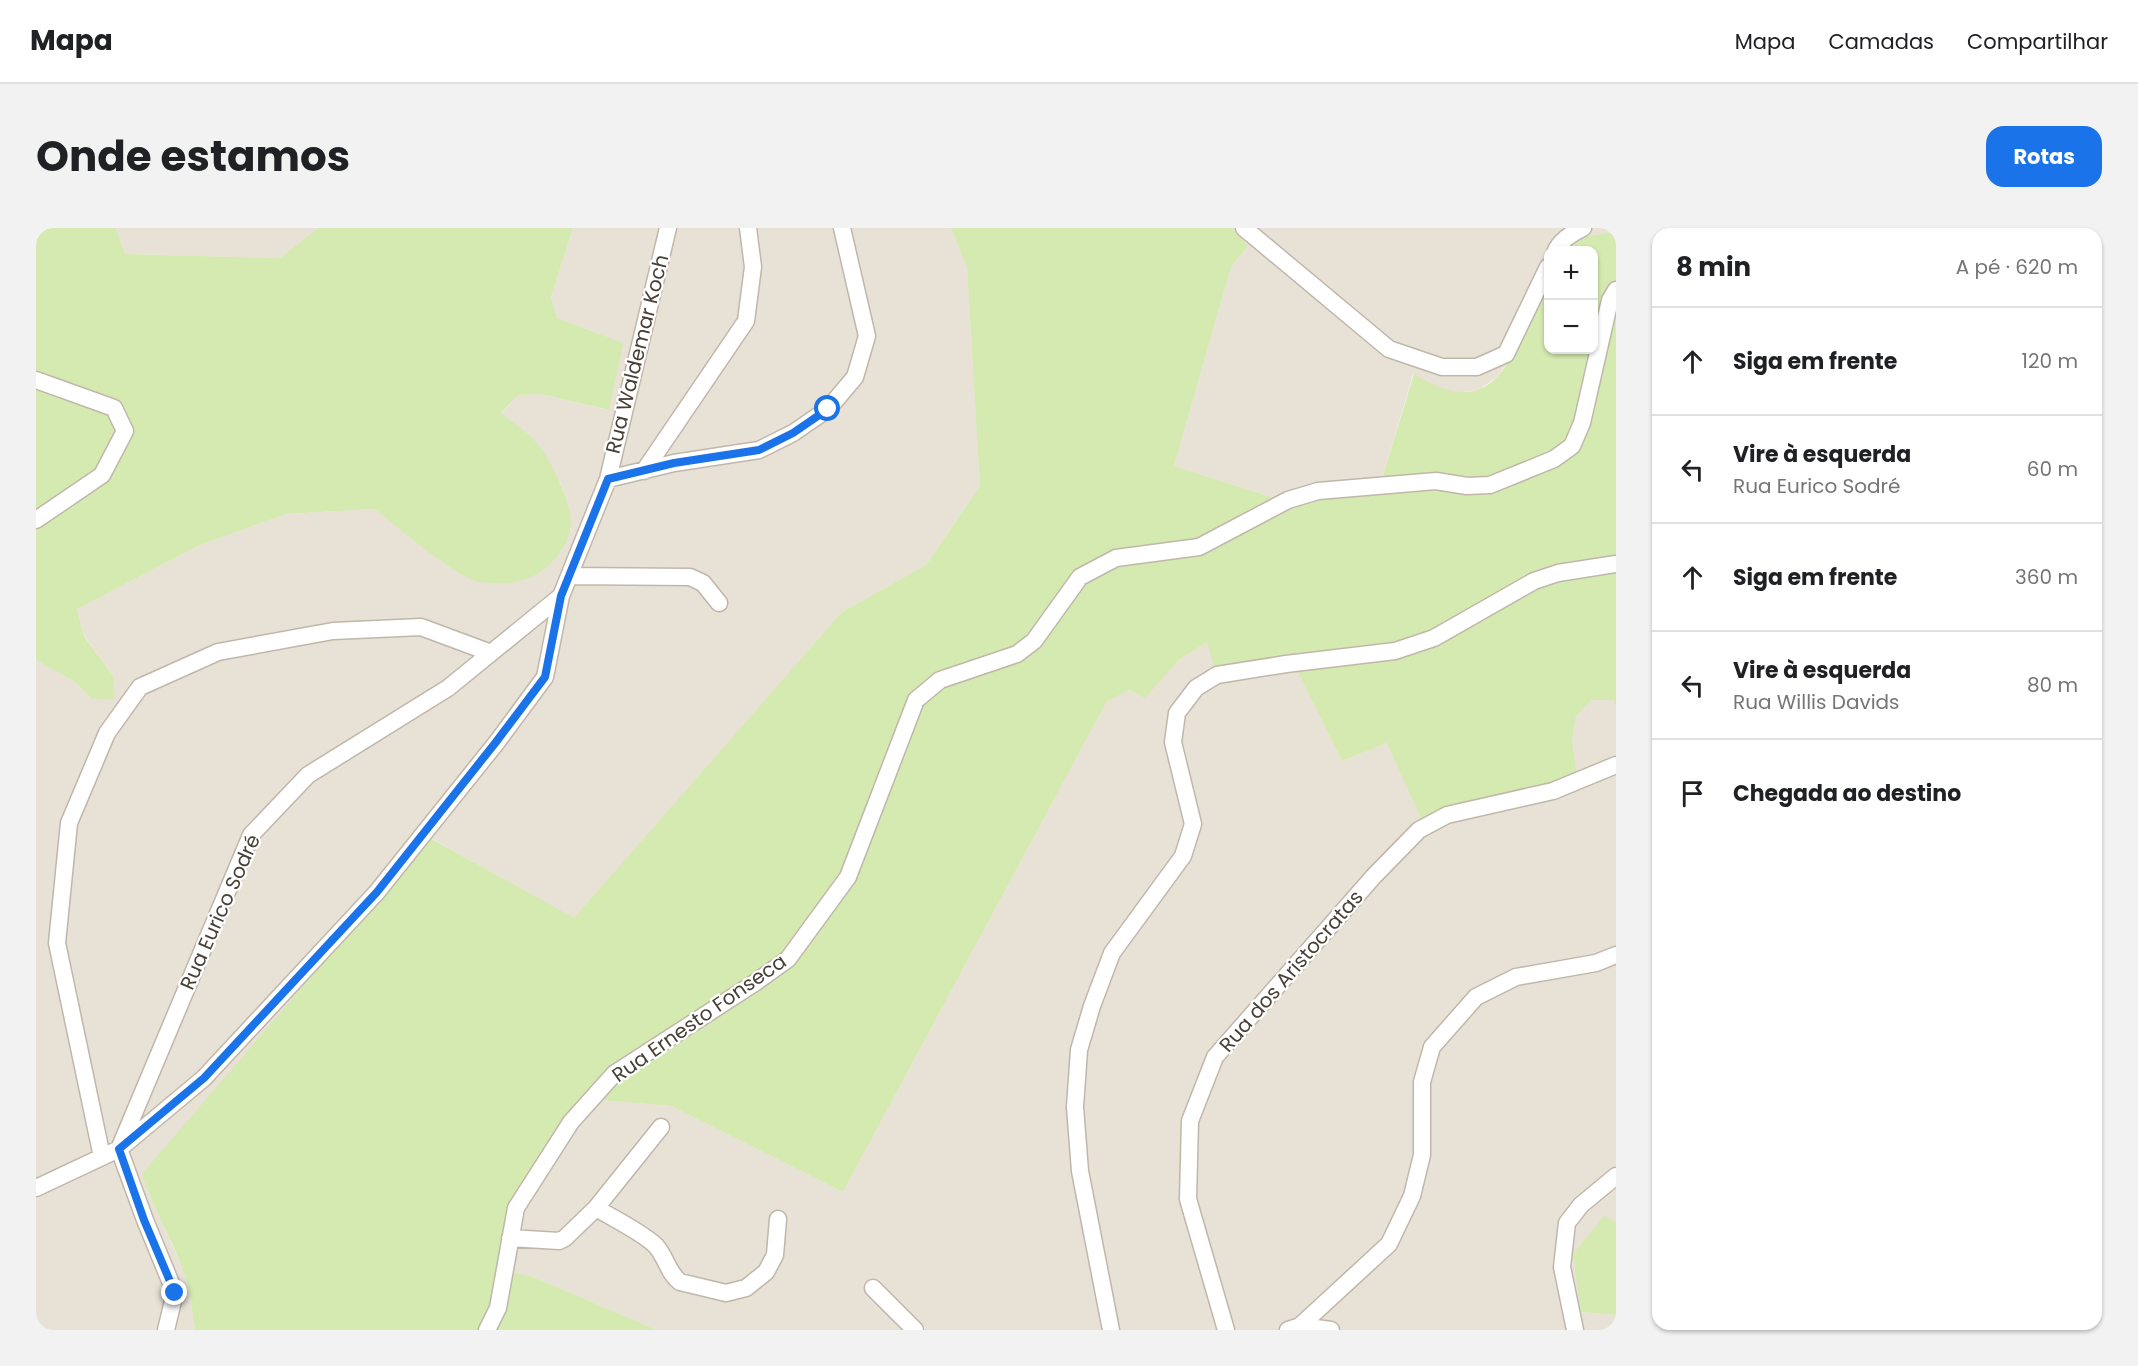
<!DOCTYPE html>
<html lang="pt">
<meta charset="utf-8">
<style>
body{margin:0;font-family:Poppins,sans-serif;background:#f2f2f2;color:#202124}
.controls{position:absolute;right:18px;top:18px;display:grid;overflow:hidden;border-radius:12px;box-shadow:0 2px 4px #0004}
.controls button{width:54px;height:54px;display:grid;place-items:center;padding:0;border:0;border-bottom:2px solid #e0e0e0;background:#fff;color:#202124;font:30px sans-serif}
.stop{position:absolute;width:18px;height:18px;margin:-14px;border:4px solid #1a73e8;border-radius:50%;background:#fff}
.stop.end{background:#1a73e8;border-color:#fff;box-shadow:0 2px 6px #0008}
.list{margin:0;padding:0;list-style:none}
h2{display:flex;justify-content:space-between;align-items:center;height:78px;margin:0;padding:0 24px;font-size:26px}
h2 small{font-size:20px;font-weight:400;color:#757577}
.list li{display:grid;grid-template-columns:39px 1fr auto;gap:18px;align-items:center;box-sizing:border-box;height:108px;padding:0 24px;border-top:2px solid #e0e0e0}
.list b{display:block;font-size:22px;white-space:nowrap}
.list p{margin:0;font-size:20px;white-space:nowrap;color:#757577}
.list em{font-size:20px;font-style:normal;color:#757577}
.icon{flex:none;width:33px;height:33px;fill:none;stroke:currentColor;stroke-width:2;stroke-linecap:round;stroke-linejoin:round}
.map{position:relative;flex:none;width:1580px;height:1102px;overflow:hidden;border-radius:18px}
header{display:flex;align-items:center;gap:36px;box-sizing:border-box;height:84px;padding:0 30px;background:#fff;border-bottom:2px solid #e0e0e0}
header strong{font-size:28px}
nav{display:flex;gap:33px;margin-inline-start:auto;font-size:21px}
.intro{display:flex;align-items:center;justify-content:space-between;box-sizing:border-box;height:144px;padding:0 36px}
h1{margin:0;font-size:42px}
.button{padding:15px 27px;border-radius:18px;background:#1a73e8;color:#fff;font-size:21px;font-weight:700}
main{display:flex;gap:36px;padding:0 36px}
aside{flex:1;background:#fff;border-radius:18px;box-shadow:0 2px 4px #0004}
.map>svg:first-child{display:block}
</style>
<header>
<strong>Mapa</strong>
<nav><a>Mapa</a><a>Camadas</a><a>Compartilhar</a></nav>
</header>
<div class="intro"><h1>Onde estamos</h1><a class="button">Rotas</a></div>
<main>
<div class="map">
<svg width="1580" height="1102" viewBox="0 0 1580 1102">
<rect width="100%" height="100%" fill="#f4f0e8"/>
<path fill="#e8e1d6" d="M80 0H282L244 30 89 26Z
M537 0H915L931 38 944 258 890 337 806 384 538 691 395 610 111 962 147 1041 153 1062 159 1102H0V432L39 454 55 470 77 448 48 407 41 381 164 317 250 286 338 281 421 344 535 302 532 278 525 256 501 215 465 186 482 167 505 166 572 182 586 115 521 90 515 69Z
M1196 0H1580V3L1545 10 1536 22H1512V54L1474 130 1461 149 1442 162 1420 165 1397 158 1377 146 1345 254 1238 270 1138 238 1195 39 1212 18Z
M1171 414 1255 430 1306 533 1351 515 1541 547 1536 512 1540 489 1555 472H1577L1580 477V994L1568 989 1545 1084 1580 1087V1102H621L495 1048 470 1045V985L518 904 553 871 635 878 807 964 1071 473 1094 462 1109 469 1142 433Z"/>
<path fill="#d4eab0" d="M0 0H80L89 26 244 30 282 0H537L515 69 521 90 587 115 573 182 505 166 482 167 465 185C477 195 491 204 501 215 515 231 540 282 534 303 531 315 523 326 515 335 497 354 470 358 444 354 420 350 360 297 338 281L250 286 164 317 41 381 48 408 77 448 78 472 55 470 39 454 0 432Z
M915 0H1196L1212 18 1195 39 1138 238 1238 270 1345 254 1378 146C1403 162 1437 176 1462 148 1472 137 1478 122 1485 108 1494 90 1503 72 1512 54V122H1558V22H1536L1544 10 1580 3V477L1577 472H1555L1540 489 1536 512 1541 547 1385 590 1351 515 1306 533 1255 430 1179 440 1171 414 1142 433 1109 470 1094 462 1071 473 807 964 635 878 553 871 518 904 470 985V1044L495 1048 621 1102H159C156 1082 154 1061 147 1042 135 1009 116 979 106 946L394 610 538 690 806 384 890 337 944 258 931 39Z
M1568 988 1580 994V1087L1545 1084 1537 1026Z"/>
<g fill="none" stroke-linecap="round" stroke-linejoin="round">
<defs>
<path id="minor" d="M1208 0 1353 121 1406 139H1441L1470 126 1512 39
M1520 22C1526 11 1536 5 1547 0
M0 152 78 180 89 203 66 247 0 292
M608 243 710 93 717 39 712 0
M572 251 638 235 723 222 757 205 792 181 819 149 831 108 806 0
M534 348 654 349 667 355 683 375
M83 921 215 607 272 547 412 460 525 368 572 251 632 0
M83 921 109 992 139 1065 130 1102
M66 929 21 715 33 595 71 505 104 459 182 424 297 403 385 399 455 425
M0 960 83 921 168 850 341 664 461 514 509 449 525 368
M560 980C575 989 609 1006 620 1018 630 1029 632 1045 644 1054L690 1065 710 1060 730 1044 739 1027 742 991
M474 1010 523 1013 529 1010 560 980 625 899
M837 1060 879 1102
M1264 1098 1295 1102
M451 1102 462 1080 480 980 535 894 578 846 720 754 752 731 812 649 880 472 904 452 981 426 998 413 1044 349 1080 330 1163 319 1252 272 1282 263 1400 253 1431 258 1454 257 1518 231 1536 218 1546 195 1574 72 1580 62
M1075 1102 1044 943 1039 879 1043 822 1056 778 1076 725 1147 628 1157 596 1137 514 1141 485 1160 460 1181 447 1250 436 1359 423 1398 410 1498 353 1522 345 1580 336
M1190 1102 1152 971 1154 893 1179 829 1338 648 1383 602 1411 587 1517 563 1580 537
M1252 1102 1264 1098 1353 1016 1376 968 1386 927V854L1396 819 1440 769 1480 749 1560 735 1580 727
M1539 1102 1526 1039 1531 995 1545 977 1580 948"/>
</defs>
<use href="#minor" stroke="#c0b7aa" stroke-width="19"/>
<use href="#minor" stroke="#fff" stroke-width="16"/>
</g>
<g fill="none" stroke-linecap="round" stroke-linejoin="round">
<path stroke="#1a73e8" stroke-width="8" d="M139 1065 108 992 83 921 168 850 341 664 460 514 509 449 525 368 572 251 638 235 723 222 757 205 792 181"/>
</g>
<g text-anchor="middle" stroke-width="4.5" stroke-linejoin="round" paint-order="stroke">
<g font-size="20" fill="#484036" stroke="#fff">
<text transform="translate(601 126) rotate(-76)" y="7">Rua Waldemar Koch</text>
<text transform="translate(184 684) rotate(-66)" y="7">Rua Eurico Sodré</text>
<text transform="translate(1255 743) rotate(-49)" y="7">Rua dos Aristocratas</text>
<text transform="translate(663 790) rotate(-35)" y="7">Rua Ernesto Fonseca</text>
</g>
</g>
</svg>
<div class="controls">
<button>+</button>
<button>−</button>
</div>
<div class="stop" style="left:792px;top:181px"></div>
<div class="stop end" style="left:139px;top:1065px"></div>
</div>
<aside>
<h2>8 min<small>A pé · 620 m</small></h2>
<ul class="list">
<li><svg class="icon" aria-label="ahead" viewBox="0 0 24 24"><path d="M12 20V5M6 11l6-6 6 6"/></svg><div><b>Siga em frente</b></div><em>120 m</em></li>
<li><svg class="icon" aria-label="left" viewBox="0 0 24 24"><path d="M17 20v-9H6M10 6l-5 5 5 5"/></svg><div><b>Vire à esquerda</b><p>Rua Eurico Sodré</p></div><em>60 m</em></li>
<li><svg class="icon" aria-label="ahead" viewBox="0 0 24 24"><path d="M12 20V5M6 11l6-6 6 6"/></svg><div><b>Siga em frente</b></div><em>360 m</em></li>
<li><svg class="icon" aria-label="left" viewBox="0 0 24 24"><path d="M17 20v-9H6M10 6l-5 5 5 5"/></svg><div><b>Vire à esquerda</b><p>Rua Willis Davids</p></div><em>80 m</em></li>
<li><svg class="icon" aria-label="arrive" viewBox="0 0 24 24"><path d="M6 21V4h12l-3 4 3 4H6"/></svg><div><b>Chegada ao destino</b></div></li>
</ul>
</aside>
</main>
